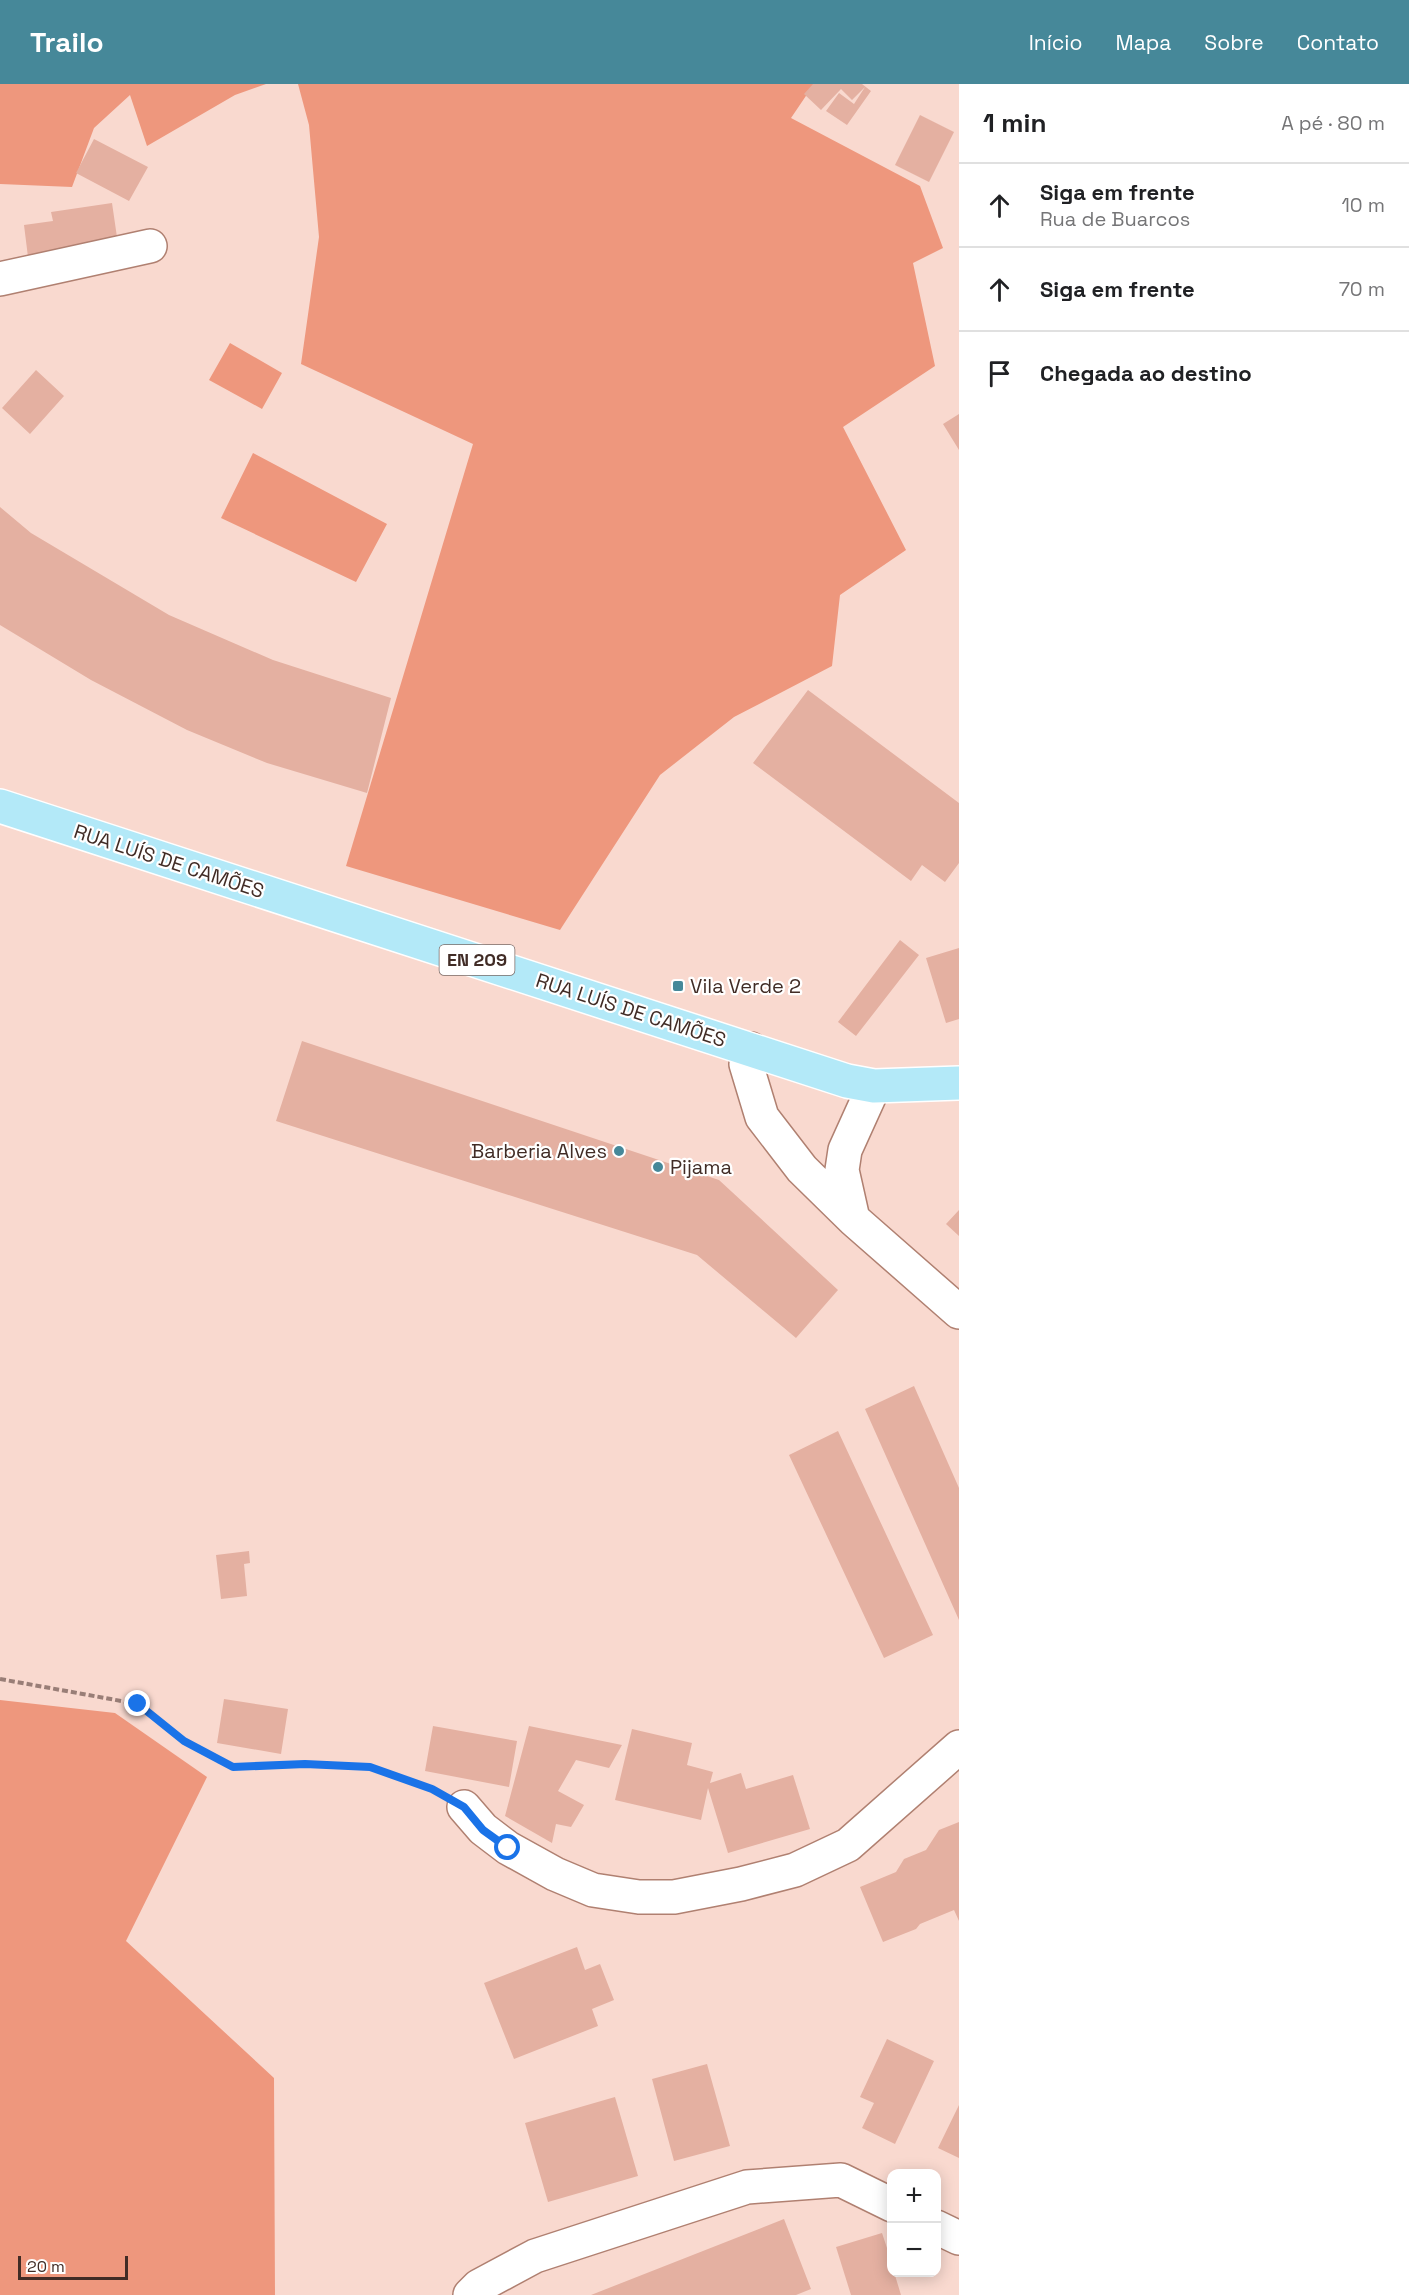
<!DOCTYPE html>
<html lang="pt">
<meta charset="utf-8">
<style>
body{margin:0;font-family:"Space Grotesk",sans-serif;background:#f6f6f6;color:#202124}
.controls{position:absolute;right:18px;bottom:18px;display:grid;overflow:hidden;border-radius:12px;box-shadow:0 3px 15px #0003}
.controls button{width:54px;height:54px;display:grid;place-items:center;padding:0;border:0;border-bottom:2px solid #e0e0e0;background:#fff;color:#202124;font:30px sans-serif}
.scale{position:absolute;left:18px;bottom:15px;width:110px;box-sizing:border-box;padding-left:6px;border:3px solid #412c26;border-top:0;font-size:16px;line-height:21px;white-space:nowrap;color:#412c26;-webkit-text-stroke:4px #fff;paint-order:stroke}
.stop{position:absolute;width:18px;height:18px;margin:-14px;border:4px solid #1a73e8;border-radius:50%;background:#fff}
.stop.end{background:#1a73e8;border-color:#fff;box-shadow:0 2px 6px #0008}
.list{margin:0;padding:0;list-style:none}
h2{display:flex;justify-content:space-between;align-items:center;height:78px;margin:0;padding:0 24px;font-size:26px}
h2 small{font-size:20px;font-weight:400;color:#757577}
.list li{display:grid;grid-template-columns:39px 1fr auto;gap:18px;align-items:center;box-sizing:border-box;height:84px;padding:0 24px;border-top:2px solid #e0e0e0}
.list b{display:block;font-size:22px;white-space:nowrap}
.list p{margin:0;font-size:20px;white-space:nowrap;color:#757577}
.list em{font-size:20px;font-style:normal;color:#757577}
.icon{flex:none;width:33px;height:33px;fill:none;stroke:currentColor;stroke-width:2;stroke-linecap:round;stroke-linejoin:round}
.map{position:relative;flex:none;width:959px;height:2211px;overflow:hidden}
header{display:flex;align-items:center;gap:36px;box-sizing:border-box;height:84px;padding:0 30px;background:#468899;color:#fff}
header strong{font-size:28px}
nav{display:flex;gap:33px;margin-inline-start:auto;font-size:21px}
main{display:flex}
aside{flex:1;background:#fff}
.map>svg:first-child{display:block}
</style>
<header>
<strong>Trailo</strong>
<nav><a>Início</a><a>Mapa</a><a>Sobre</a><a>Contato</a></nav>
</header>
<main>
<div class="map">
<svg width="959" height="2211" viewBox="0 0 959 2211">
<rect width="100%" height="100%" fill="#f9d9cf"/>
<path fill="#ee977d" d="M0 0H266L235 11 147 62 130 11 94 44 72 103 0 100Z
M298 0H814L791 34 920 102 943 164 913 179 935 282 843 343 906 466 840 511 832 582 734 633 660 691 560 846 346 782 473 360 301 280 319 153 309 41Z
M230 259 282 289 262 325 209 296Z
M253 369 387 440 356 498 221 434Z
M0 1616 115 1629 207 1693 126 1857 274 1994 275 2211H0Z"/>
<path fill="#e4b0a1" d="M813 0H862L871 7 847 41 826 27 839 9 854 20 865 3 852 16 841 5 821 26 804 10Z
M920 31 954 48 929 98 895 81Z
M94 55 148 83 129 117 76 89Z
M112 119 118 160 28 173 24 141 53 137 51 128Z
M36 286 64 312 30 350 2 324Z
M959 330V366L943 340Z
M0 423 31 449 169 531 273 576 391 614 367 709 267 679 187 646 91 596 0 541Z
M808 606 959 719V779L945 798 922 781 911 797 753 679Z
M900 856 919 871 856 952 838 938Z
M959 864V935L946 939 926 874Z
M302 957 719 1096 838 1206 796 1254 697 1171 276 1037Z
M959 1126V1152L946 1140Z
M914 1302 959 1404V1536L865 1325Z
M838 1347 933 1551 884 1574 789 1371Z
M249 1467 250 1479 244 1480 247 1512 221 1515 216 1471Z
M224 1615 288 1625 281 1670 217 1659Z
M433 1642 517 1657 509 1703 425 1687Z
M529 1642 622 1661 609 1684 576 1676 558 1707 584 1721 571 1743 556 1740 552 1759 505 1732Z
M632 1645 692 1659 687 1681 713 1688 710 1699 741 1689 746 1705 793 1691 810 1745 728 1769 708 1704 701 1736 615 1716Z
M959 1738V1837L954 1826 920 1840 916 1845 883 1858 860 1803 896 1788 904 1775 926 1766 939 1746Z
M577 1863 585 1886 600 1880 614 1916 592 1925 598 1942 514 1975 484 1899Z
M887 1955 934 1977 895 2060 862 2044 874 2019 860 2013Z
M707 1980 730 2062 674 2077 652 1995Z
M615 2013 638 2092 548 2118 525 2039Z
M959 2021V2074L938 2064Z
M784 2135 811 2205 796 2211H591Z
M882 2149 892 2179V2188H894L901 2211H851L836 2163Z"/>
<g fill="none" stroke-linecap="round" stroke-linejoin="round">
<defs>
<path id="minor" d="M0 195 150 162
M751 965 746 980 762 1033 802 1085 853 1135 959 1228
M853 1135 842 1086 845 1066 874 1002
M464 1723 483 1745 508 1764 555 1790 593 1806 639 1813H674L741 1800 795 1786 848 1761 959 1663
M936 2143 959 2154
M470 2211 479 2202 535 2172 747 2103 841 2096 892 2121"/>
<path id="major" d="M0 722 847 997 874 1002 959 999"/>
</defs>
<use href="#minor" stroke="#b08071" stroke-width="36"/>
<use href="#major" stroke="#fff" stroke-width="36"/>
<path stroke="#997e77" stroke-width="4" stroke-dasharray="6 3" stroke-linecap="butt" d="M0 1595 138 1620 184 1657 233 1683 305 1680 370 1683 435 1707"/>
<use href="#minor" stroke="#fff" stroke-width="33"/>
<use href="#major" stroke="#b3e9f8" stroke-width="33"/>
</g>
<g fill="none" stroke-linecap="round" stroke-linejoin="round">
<path stroke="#1a73e8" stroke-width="8" d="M138 1620 184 1657 233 1683 305 1680 370 1683 432 1705 464 1723 483 1746 508 1764"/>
</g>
<g fill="#468899" stroke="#fff" stroke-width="2">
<rect x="672" y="896" width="12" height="12" rx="3"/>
<circle cx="619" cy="1067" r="6"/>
<circle cx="658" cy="1083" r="6"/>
</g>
<g text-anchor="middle" stroke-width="4.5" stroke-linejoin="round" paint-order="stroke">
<rect fill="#fff" stroke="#7a6b67" stroke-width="1.5" x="439.5" y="861" width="75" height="30" rx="4.5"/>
<g font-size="18" font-weight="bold" fill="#412c26">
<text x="477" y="882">EN 209</text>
</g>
<g font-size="20" fill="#412c26" stroke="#fff">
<text transform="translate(169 777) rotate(18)" y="7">RUA LUÍS DE CAMÕES</text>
<text transform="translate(631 926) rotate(18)" y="7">RUA LUÍS DE CAMÕES</text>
</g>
<g font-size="20" fill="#412c26" stroke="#fff" text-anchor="start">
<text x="690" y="909">Vila Verde 2</text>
<text x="607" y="1074" text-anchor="end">Barberia Alves</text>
<text x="670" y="1090">Pijama</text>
</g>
</g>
</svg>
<div class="controls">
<button>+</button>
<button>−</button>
</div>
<div class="scale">20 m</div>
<div class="stop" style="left:508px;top:1764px"></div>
<div class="stop end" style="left:138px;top:1620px"></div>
</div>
<aside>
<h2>1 min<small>A pé · 80 m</small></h2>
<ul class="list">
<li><svg class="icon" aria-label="ahead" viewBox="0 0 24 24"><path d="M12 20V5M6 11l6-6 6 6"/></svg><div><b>Siga em frente</b><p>Rua de Buarcos</p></div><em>10 m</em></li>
<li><svg class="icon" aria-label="ahead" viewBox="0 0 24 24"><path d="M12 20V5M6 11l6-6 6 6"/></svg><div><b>Siga em frente</b></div><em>70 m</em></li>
<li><svg class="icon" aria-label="arrive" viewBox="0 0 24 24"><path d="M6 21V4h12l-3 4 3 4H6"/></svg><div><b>Chegada ao destino</b></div></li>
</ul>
</aside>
</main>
